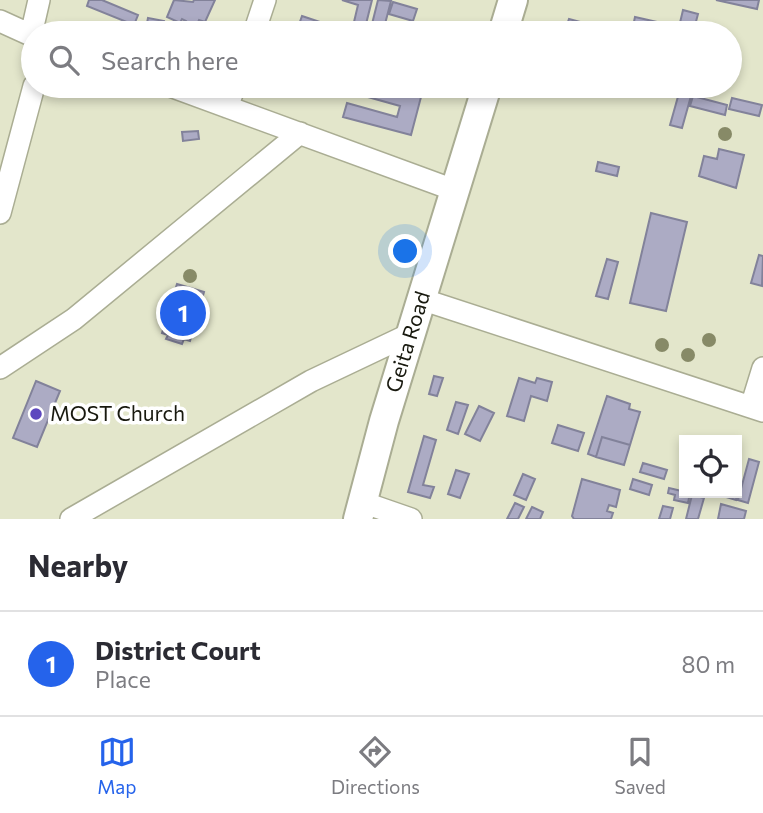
<!DOCTYPE html>
<style>
body{margin:0;font-family:Commissioner,sans-serif;background:#f7f7f7;color:#2b2b33}
.controls{position:absolute;right:21px;bottom:21px;display:grid;overflow:hidden;border-radius:0px;box-shadow:0 4px 10px #0003}
.controls button{width:63px;height:63px;display:grid;place-items:center;padding:0;border:0;border-bottom:2px solid #e1e1e2;background:#fff;color:#2b2b33;font:35px sans-serif}
.you{position:absolute;left:406px;top:252px;width:24px;height:24px;margin:-18px;border:5px solid #fff;border-radius:50%;background:#1a73e8;box-shadow:0 0 0 10px #1a73e833}
.badge{display:grid;place-items:center;width:46px;height:46px;border-radius:50%;background:#2563eb;color:#fff;font-size:23px;font-weight:700}
.pin{position:absolute;translate:-50% -50%;border:4px solid #fff;box-shadow:0 2px 7px #0006}
.list{margin:0;padding:0;list-style:none}
h2{display:flex;justify-content:space-between;align-items:center;height:91px;margin:0;padding:0 28px;font-size:30px}
h2 small{font-size:23px;font-weight:400;color:#7c7c81}
.list li{display:grid;grid-template-columns:46px 1fr auto;gap:21px;align-items:center;box-sizing:border-box;height:105px;padding:0 28px;border-top:2px solid #e1e1e2}
.list b{display:block;font-size:26px;white-space:nowrap}
.list p{margin:0;font-size:23px;white-space:nowrap;color:#7c7c81}
.list em{font-size:23px;font-style:normal;color:#7c7c81}
.icon{flex:none;width:38px;height:38px;fill:none;stroke:currentColor;stroke-width:2;stroke-linecap:round;stroke-linejoin:round}
.map{position:relative;flex:none;width:763px;height:519px;overflow:hidden}
.search{position:absolute;background:#fff;box-shadow:0 4px 10px #0003;left:21px;right:21px;top:21px;height:77px;display:flex;align-items:center;gap:18px;box-sizing:border-box;padding:0 24px;border-radius:38px;color:#7c7c81;font-size:26px}
.sheet{height:196px;background:#fff}
nav{display:flex;justify-content:space-around;align-items:center;box-sizing:border-box;height:98px;border-top:2px solid #e1e1e2;background:#fff;font-size:19px;color:#7c7c81}
nav a{display:grid;justify-items:center;gap:4px}
nav .on{color:#2563eb}
.map>svg:first-child{display:block}
</style>
<div class="map">
<svg width="763" height="519" viewBox="0 0 763 519">
<rect width="100%" height="100%" fill="#e3e6cb"/>
<path fill="#acabc4" stroke="#82829a" stroke-width="2" d="M89 0H102L138 15 134 25 87 6Z
M174 0 193 2 194 0H215L205 22 199 20 195 29 185 24 186 21 182 19 180 23 167 17Z
M342 0H372L366 24 354 22 358 5Z
M378 0 391 1 385 24 395 26 393 33 370 32Z
M716 0H759L757 9Z
M393 2 417 9 413 21 389 14Z
M683 10 698 14 693 33H644L632 31 635 17 679 27Z
M302 16 347 31 346 33H296Z
M148 18 164 21 162 33H145Z
M569 19 584 23 581 33H564Z
M352 86H380L421 97 411 135 343 117 347 103 397 117 400 106 350 92Z
M679 93 691 96 682 128 670 125Z
M693 96 727 105 725 115 690 106Z
M732 98 762 105 759 116 729 109Z
M198 131 199 139 183 141 182 132Z
M719 149 744 155 736 188 699 176 704 156 717 159Z
M598 162 619 167 617 176 596 171Z
M651 213 687 222 666 311 630 303Z
M759 255 763 256 762 286 751 283Z
M607 259 618 262 608 299 596 296Z
M177 284 204 292 190 341 184 339 182 344 166 339 168 335 162 333Z
M434 376 443 378 437 396 429 394Z
M519 378 535 383 537 378 552 382 547 401 531 396 524 421 507 416Z
M36 381 60 391 37 447 13 438Z
M607 396 630 404 629 409 640 412 630 445 602 437 596 457 588 454Z
M456 402 468 405 458 434 447 430Z
M479 406 494 413 480 441 465 434Z
M558 425 584 433 578 451 552 443Z
M424 436 436 440 423 485 434 487 430 498 408 492Z
M602 437 630 445 624 465 596 457Z
M749 459 759 462 748 503 738 500Z
M643 463 667 470 664 479 640 472Z
M456 470 469 474 460 498 448 494Z
M523 474 535 479 526 500 514 495Z
M582 479 620 490 616 507 609 505 607 511 613 513 611 519H574L572 516Z
M633 479 652 485 649 495 630 489Z
M737 486H740L736 500 713 493H737Z
M669 488 690 493 688 503 674 500 675 495 668 493Z
M692 495 704 498 698 519H686Z
M515 503 524 507 518 519H507Z
M721 504 746 511 744 519H718Z
M663 506 673 508 670 519H659Z
M532 507 543 512 540 519H526Z"/>
<g fill="none" stroke-linecap="round" stroke-linejoin="round">
<defs>
<path id="minor" d="M0 21 33 36
M254 33 265 0
M31 35 39 0
M170 86 454 190
M227 107 235 86
M0 213 34 86
M421 299 763 411
M0 368 74 319 300 133
M751 407 763 368
M362 502 411 519
M71 519 311 381 410 334"/>
<g id="secondary">
<path d="M503 33 513 0"/>
<path id="s1" d="M358 519 384 421 487 86"/>
</g>
</defs>
<use href="#minor" stroke="#aaad93" stroke-width="24"/>
<use href="#secondary" stroke="#aaad93" stroke-width="32"/>
<use href="#minor" stroke="#fff" stroke-width="21"/>
<use href="#secondary" stroke="#fff" stroke-width="28"/>
</g>
<g fill="#878a67">
<circle cx="725" cy="134" r="7"/>
<circle cx="190" cy="276" r="7"/>
<circle cx="709" cy="340" r="7"/>
<circle cx="662" cy="345" r="7"/>
<circle cx="688" cy="355" r="7"/>
</g>
<circle fill="#5d47bf" stroke="#fff" stroke-width="2.5" cx="36" cy="414" r="7"/>
<g text-anchor="middle" stroke-width="7" stroke-linejoin="round" paint-order="stroke">
<g font-size="21" fill="#18190f" stroke="#fff">
<text dy="7" stroke="none"><textPath href="#s1" startOffset="184">Geita Road</textPath></text>
</g>
<g font-size="21" fill="#18190f" stroke="#fff" text-anchor="start">
<text x="50" y="421">MOST Church</text>
</g>
</g>
</svg>
<div class="controls">
<button><svg class="icon" aria-label="locate" viewBox="0 0 24 24"><circle cx="12" cy="12" r="6"/><path d="M12 2v4M12 18v4M2 12h4M18 12h4"/></svg></button>
</div>
<div class="you"></div>
<div class="pin badge" style="left:183px;top:313px">1</div>
<div class="search"><svg class="icon" aria-label="search" viewBox="0 0 24 24"><circle cx="10" cy="10" r="6"/><path d="M15 15l6 6"/></svg>Search here</div>
</div>
<section class="sheet">
<h2>Nearby<small></small></h2>
<ul class="list">
<li><span class="badge">1</span><div><b>District Court</b><p>Place</p></div><em>80 m</em></li>
</ul>
</section>
<nav>
<a class="on"><svg class="icon" aria-label="map" viewBox="0 0 24 24"><path d="M3 6l6-2 6 2 6-2v14l-6 2-6-2-6 2zM9 4v14M15 6v14"/></svg>Map</a>
<a><svg class="icon" aria-label="directions" viewBox="0 0 24 24"><path d="M12 3l9 9-9 9-9-9zM9 14v-3h6M13 9l2 2-2 2"/></svg>Directions</a>
<a><svg class="icon" aria-label="saved" viewBox="0 0 24 24"><path d="M7 4h10v16l-5-4-5 4z"/></svg>Saved</a>
</nav>
